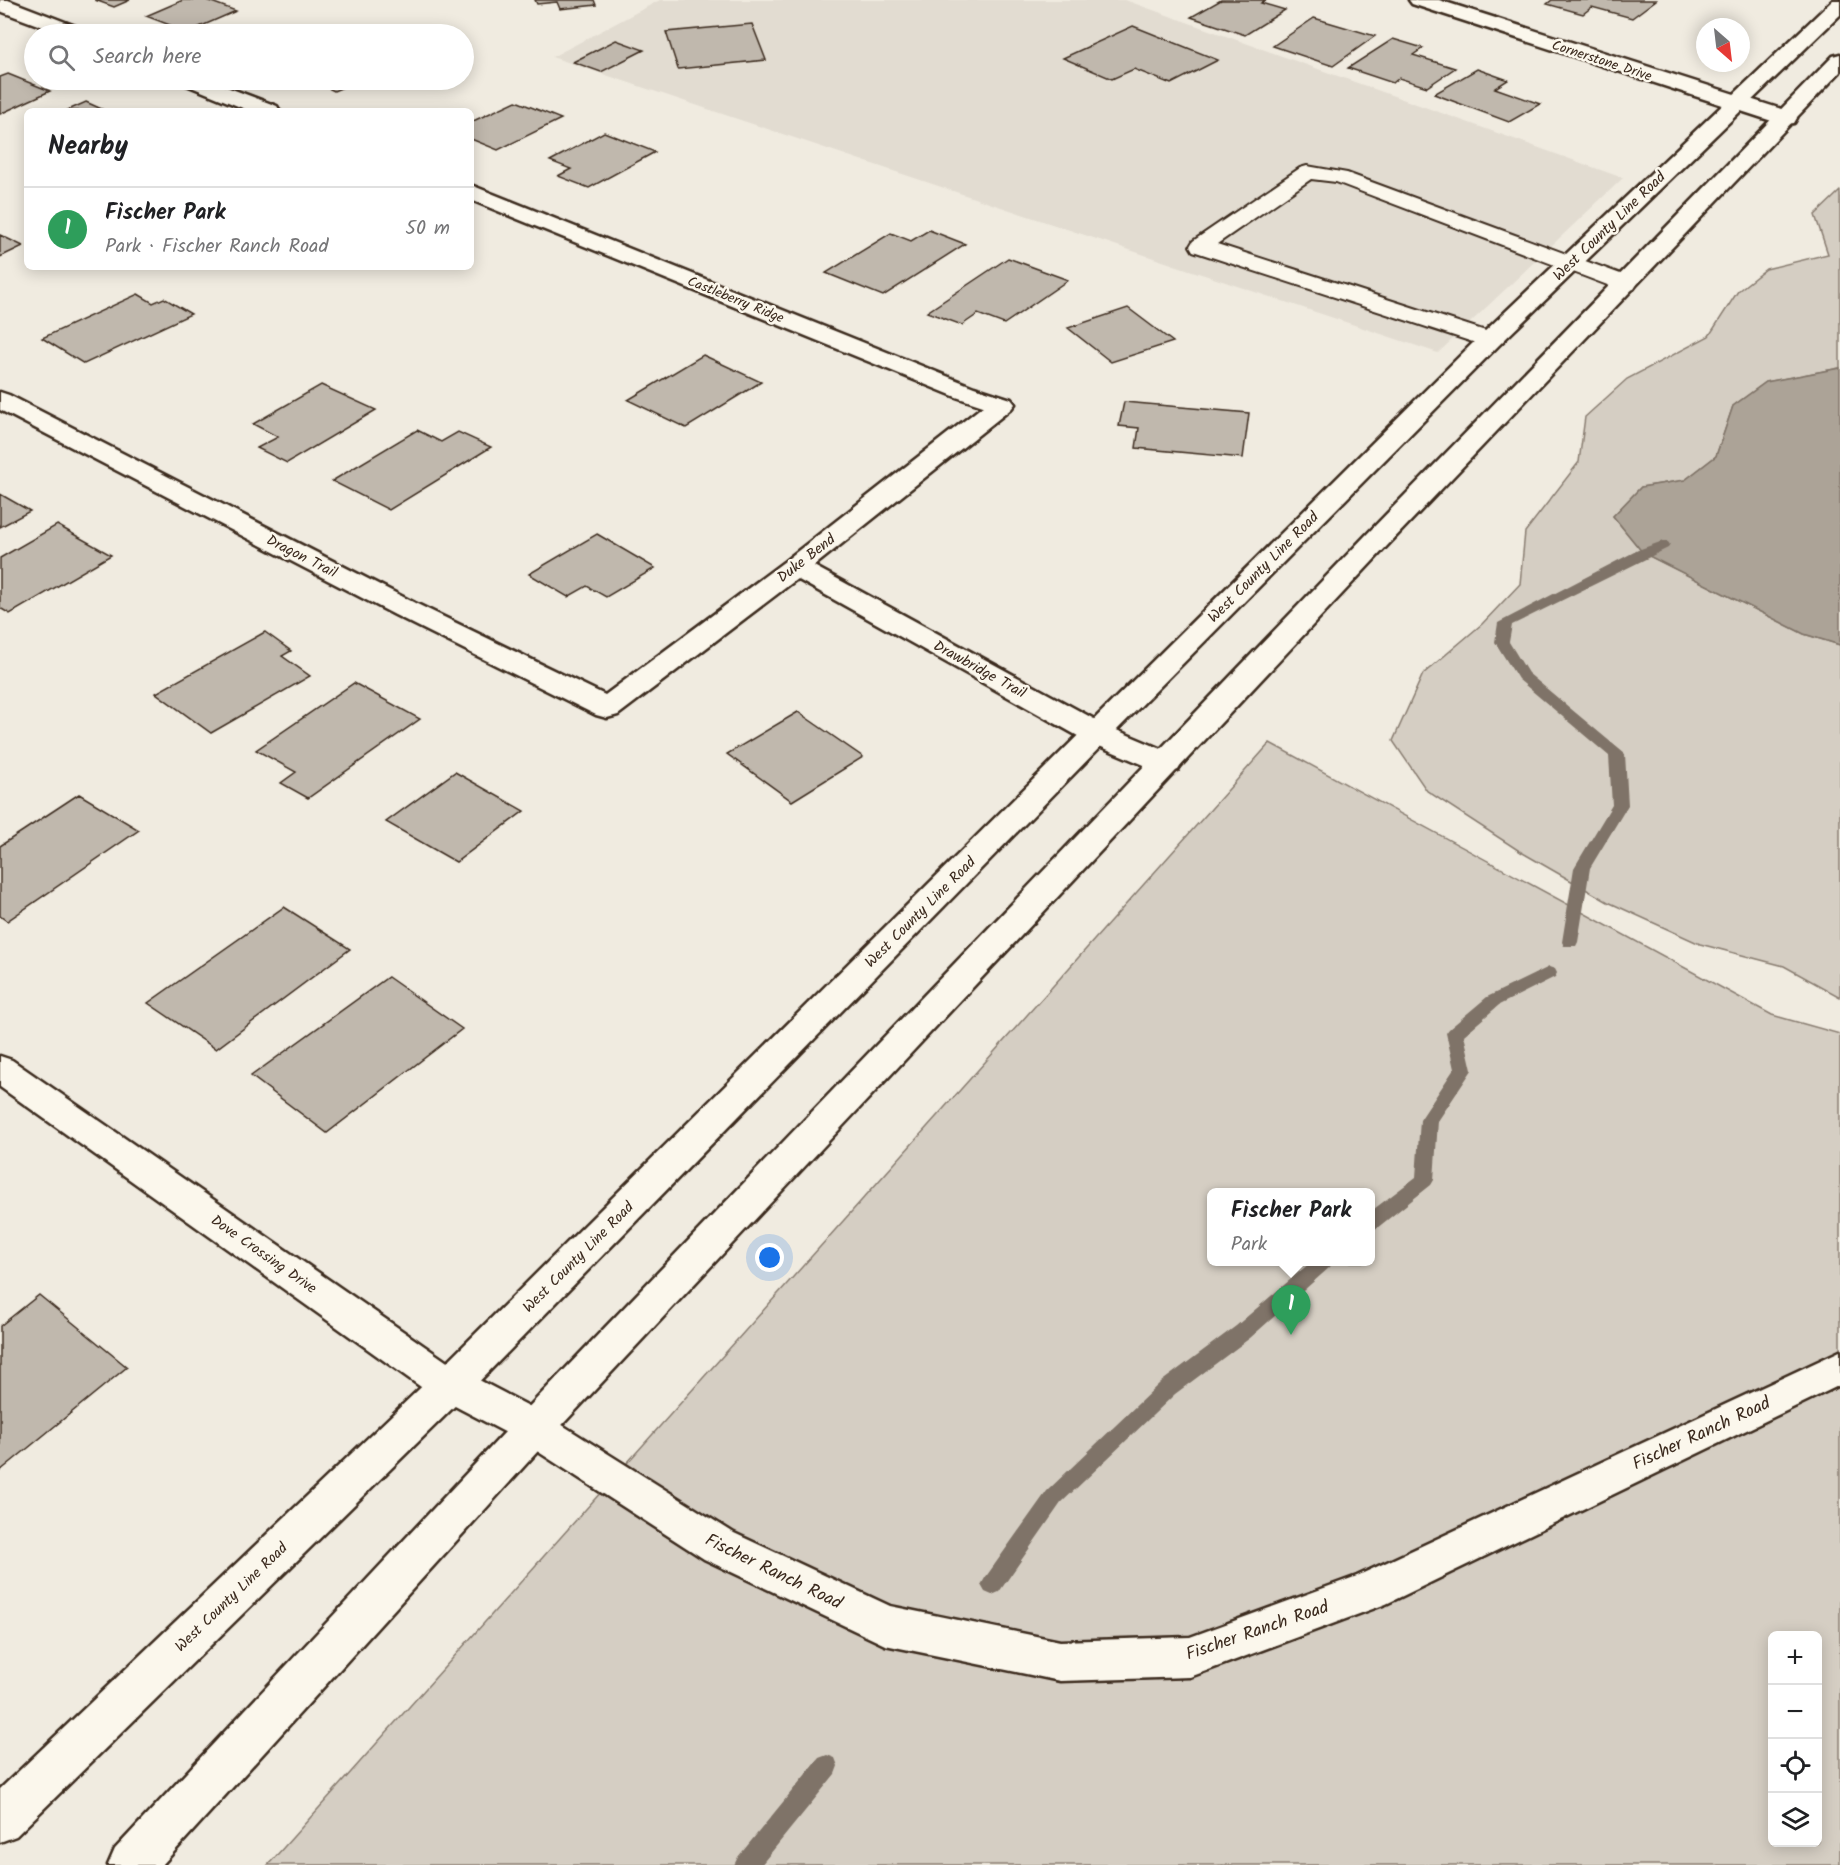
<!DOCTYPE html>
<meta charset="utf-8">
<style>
body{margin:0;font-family:Kalam,sans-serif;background:#f6f6f6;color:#202124}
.controls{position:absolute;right:18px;bottom:18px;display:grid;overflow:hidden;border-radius:9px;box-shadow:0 3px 15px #0003}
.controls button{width:54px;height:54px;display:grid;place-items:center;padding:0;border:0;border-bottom:2px solid #e0e0e0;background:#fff;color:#202124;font:30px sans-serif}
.compass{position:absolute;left:1696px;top:18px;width:54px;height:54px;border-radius:50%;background:#fff;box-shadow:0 3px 15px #0003;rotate:152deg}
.you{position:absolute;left:770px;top:1258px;width:21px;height:21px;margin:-15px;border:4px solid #fff;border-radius:50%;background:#1a73e8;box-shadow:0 0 0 9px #1a73e833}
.badge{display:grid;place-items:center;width:39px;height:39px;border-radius:50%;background:#3b2a1e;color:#fff;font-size:20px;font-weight:700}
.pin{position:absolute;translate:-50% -50px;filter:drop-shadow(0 2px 3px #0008)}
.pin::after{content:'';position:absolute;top:32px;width:21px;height:18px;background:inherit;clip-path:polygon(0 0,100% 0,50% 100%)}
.popup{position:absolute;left:1207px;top:1188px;width:168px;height:78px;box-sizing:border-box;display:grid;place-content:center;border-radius:9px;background:#fff;filter:drop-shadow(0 2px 4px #0005);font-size:20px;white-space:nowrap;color:#757577}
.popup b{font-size:22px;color:#202124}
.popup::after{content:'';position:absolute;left:50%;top:100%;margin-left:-12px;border:12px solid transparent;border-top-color:#fff}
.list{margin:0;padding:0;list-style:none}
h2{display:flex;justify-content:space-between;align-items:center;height:78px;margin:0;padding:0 24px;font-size:26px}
h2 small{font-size:20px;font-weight:400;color:#757577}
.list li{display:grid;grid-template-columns:39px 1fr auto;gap:18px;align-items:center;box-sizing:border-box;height:84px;padding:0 24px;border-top:2px solid #e0e0e0}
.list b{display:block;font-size:22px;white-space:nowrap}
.list p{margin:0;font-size:20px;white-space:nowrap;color:#757577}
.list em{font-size:20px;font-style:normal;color:#757577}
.icon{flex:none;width:33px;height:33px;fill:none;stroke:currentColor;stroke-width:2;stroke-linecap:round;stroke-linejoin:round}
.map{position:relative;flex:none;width:1840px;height:1865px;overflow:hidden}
.search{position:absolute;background:#fff;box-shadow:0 3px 15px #0003;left:24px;top:24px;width:450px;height:66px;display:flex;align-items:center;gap:15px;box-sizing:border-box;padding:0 21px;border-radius:33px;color:#757577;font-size:22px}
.panel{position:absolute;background:#fff;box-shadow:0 3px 15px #0003;left:24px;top:108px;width:450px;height:162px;border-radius:9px}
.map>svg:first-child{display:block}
</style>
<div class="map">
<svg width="1840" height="1865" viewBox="0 0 1840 1865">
<rect width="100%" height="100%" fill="#f0ebe0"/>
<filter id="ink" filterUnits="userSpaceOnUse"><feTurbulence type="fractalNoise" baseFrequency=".0167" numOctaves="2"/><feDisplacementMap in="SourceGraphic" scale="12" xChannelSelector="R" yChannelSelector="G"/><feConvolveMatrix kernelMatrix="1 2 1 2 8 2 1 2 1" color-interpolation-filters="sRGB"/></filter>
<g filter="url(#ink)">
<path fill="#e2dcd1" d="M660 0H1125L1623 178 1438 353 552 57Z"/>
<path fill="#d5cec3" stroke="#887c70" stroke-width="1.5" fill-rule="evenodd" d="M1840 191V368L1766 382 1733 406 1716 456 1685 480 1641 487 1613 516 1643 553 1804 634 1840 645V997L1784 966 1700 944 1608 902 1521 852 1427 791 1393 741 1423 674 1482 624 1520 584 1525 532 1579 462 1585 417 1627 379 1709 336 1738 291 1766 269 1828 254 1815 215Z
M1270 743 1772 1015 1840 1034V1865H268ZM1212 1192H1370V1262H1212ZM1772 1636H1818V1842H1772Z"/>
<path fill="#aca397" stroke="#7f7367" stroke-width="1.5" d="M1840 368V645L1804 634 1643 553 1613 516 1641 487 1685 480 1716 456 1733 406 1766 382Z"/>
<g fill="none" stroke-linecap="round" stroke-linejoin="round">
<path fill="#7f7367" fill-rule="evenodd" d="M1663 541 1668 542 1670 545 1668 548 1512 625 1509 642 1528 673 1625 754 1628 805 1590 868 1578 942 1576 946H1564L1562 942 1574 868 1612 805 1609 756 1518 679 1495 642 1498 623 1638 550Z
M1549 967 1555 969 1557 973 1555 977 1499 1005 1464 1035 1472 1070 1438 1121 1434 1180 1431 1185 1377 1228 1370 1230V1212L1416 1177 1420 1120 1454 1069 1446 1033 1449 1029 1487 997Z
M1311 1262H1332L1330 1267 1250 1338 1175 1394 1061 1503 999 1592 992 1595 985 1592 981 1585 985 1578 1047 1491 1161 1382 1236 1326Z
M827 1755 835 1758 838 1766 835 1774 761 1865H734L738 1857 819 1758Z"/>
</g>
<path fill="#c0b8ad" stroke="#3b2a1e" stroke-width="1.5" d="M95 0H130L114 7Z
M183 0H206L236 11 188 32 146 16Z
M535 0H594L596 5 560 9 557 2 537 4Z
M1221 0H1266L1261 3 1285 10 1245 35 1191 17Z
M1552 0H1656L1632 18 1592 7 1583 14 1547 4Z
M1314 18 1375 36 1333 66 1273 46Z
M752 24 766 60 678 69 666 32Z
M1133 26 1218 60 1171 84 1134 69 1112 79 1063 58Z
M1393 39 1423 48 1413 55 1455 68 1427 87 1399 78 1393 83 1348 68Z
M616 40 644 50 601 72 573 62Z
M1477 69 1508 80 1495 88 1540 104 1509 122 1434 94Z
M8 74 50 91 0 114V77Z
M312 80H360L334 91Z
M516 101 561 119 498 150 471 139V122Z
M86 102 106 111H66Z
M604 132 655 152 589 188 558 176 571 169 550 161Z
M929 230 965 244 883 296 826 273 891 233 911 241Z
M0 235 23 246 0 257Z
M1008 258 1068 280 1004 324 978 314 962 325 927 312Z
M138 294 153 303 164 298 191 314 84 364 42 338Z
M1128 308 1173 342 1111 362 1068 328Z
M703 355 761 382 686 428 628 400Z
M321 385 376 410 287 463 257 448 278 437 253 424Z
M1124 402 1249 413 1243 458 1136 448 1139 428 1119 426Z
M417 430 441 442 458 432 491 447 389 510 332 481Z
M0 494 30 511 0 527Z
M57 525 111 555 10 614 0 608V558Z
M597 534 655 568 606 597 587 586 568 597 529 574Z
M265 632 291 651 282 656 310 676 211 733 156 693Z
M354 683 420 719 308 798 281 783 296 772 256 750Z
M798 712 863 757 792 801 727 754Z
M455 772 524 811 456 862 386 822Z
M79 794 139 830 7 921 0 916V846Z
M284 907 350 949 216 1049 148 1003Z
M388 977 462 1029 327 1133 251 1076Z
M39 1295 127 1367 0 1471V1326Z"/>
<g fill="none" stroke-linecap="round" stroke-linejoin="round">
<defs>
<path id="service" d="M1307 166 1347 173 1634 279 1637 284 1634 289 1626 291 1618 289 1336 182 1311 179 1217 244 1498 335 1501 340 1498 345 1490 347 1482 345 1193 251 1190 246 1193 241 1300 168Z"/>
<path id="minor" d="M0 0H8L86 30 89 34H62L0 11Z
M1409 0H1439L1794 113 1797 118 1794 123 1786 124 1778 123 1412 4Z
M181 80H208L277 106 280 111H250L184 84Z
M471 185 974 387 1011 399 1015 404 1011 409 814 566 1107 726 1178 756 1182 763 1178 770 1167 773 1156 770 1085 740 797 579 618 715 607 718 596 715 395 615 0 410V392L9 395 415 603 605 695 785 561 983 406 956 397 471 200Z
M0 1056 12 1060 456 1368 548 1416 734 1533 890 1606 1060 1641 1190 1637 1357 1576 1840 1351V1385L1386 1604 1190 1677 1060 1681 885 1645 704 1559 520 1440 428 1392 0 1087Z"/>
<path id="secondary" d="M1833 0H1840V15L1499 345 1107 740 465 1396 16 1836 0 1842V1789L437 1372 1481 335Z
M1840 54V72L1387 546 548 1440 162 1865H108L115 1849 520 1416 1367 534 1833 56Z"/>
</defs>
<use href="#service" stroke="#3b2a1e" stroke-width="4"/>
<use href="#minor" stroke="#3b2a1e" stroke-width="5"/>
<use href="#secondary" stroke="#3b2a1e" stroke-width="5"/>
<use href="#service" fill="#fbf7ec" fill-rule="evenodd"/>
<use href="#minor" fill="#fbf7ec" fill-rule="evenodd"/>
<use href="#secondary" fill="#fbf7ec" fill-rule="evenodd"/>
</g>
</g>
<g text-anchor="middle" stroke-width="5" stroke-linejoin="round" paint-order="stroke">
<g font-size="14" fill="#3b2a1e" stroke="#fbf7ec">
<text transform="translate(1602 60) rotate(18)" y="5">Cornerstone Drive</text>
<text transform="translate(736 299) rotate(22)" y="5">Castleberry Ridge</text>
</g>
<g font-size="15" fill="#3b2a1e" stroke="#fbf7ec">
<text transform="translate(1609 226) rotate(-44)" y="5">West County Line Road</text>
<text transform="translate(302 556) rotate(27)" y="5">Dragon Trail</text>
<text transform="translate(806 558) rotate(-38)" y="5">Duke Bend</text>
<text transform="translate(1263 567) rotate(-45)" y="5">West County Line Road</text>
<text transform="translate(980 669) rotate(29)" y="5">Drawbridge Trail</text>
<text transform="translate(920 912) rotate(-45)" y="5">West County Line Road</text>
<text transform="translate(264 1254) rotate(35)" y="5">Dove Crossing Drive</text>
<text transform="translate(578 1257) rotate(-45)" y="5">West County Line Road</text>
<text transform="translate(231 1597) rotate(-44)" y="5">West County Line Road</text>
</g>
<g font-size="18" fill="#3b2a1e" stroke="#fbf7ec">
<text transform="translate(1701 1433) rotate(-25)" y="6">Fischer Ranch Road</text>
<text transform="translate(774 1571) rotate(26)" y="6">Fischer Ranch Road</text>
<text transform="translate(1257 1630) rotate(-19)" y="6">Fischer Ranch Road</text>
</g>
</g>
</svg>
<div class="controls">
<button>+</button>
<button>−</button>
<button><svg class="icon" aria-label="locate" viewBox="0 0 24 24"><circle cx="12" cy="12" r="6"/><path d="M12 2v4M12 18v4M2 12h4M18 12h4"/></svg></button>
<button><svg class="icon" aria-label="layers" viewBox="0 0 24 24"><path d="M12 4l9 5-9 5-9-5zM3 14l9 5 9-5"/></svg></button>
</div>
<svg class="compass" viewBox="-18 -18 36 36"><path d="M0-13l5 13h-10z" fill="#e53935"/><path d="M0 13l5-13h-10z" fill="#757577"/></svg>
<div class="you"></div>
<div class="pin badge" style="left:1291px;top:1335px;background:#2e9e5b">1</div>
<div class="popup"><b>Fischer Park</b>Park</div>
<div class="search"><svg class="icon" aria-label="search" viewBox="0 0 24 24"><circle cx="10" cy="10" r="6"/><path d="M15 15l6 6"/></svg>Search here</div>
<section class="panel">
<h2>Nearby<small></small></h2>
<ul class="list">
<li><span class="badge" style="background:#2e9e5b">1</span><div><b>Fischer Park</b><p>Park · Fischer Ranch Road</p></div><em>50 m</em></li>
</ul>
</section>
</div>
